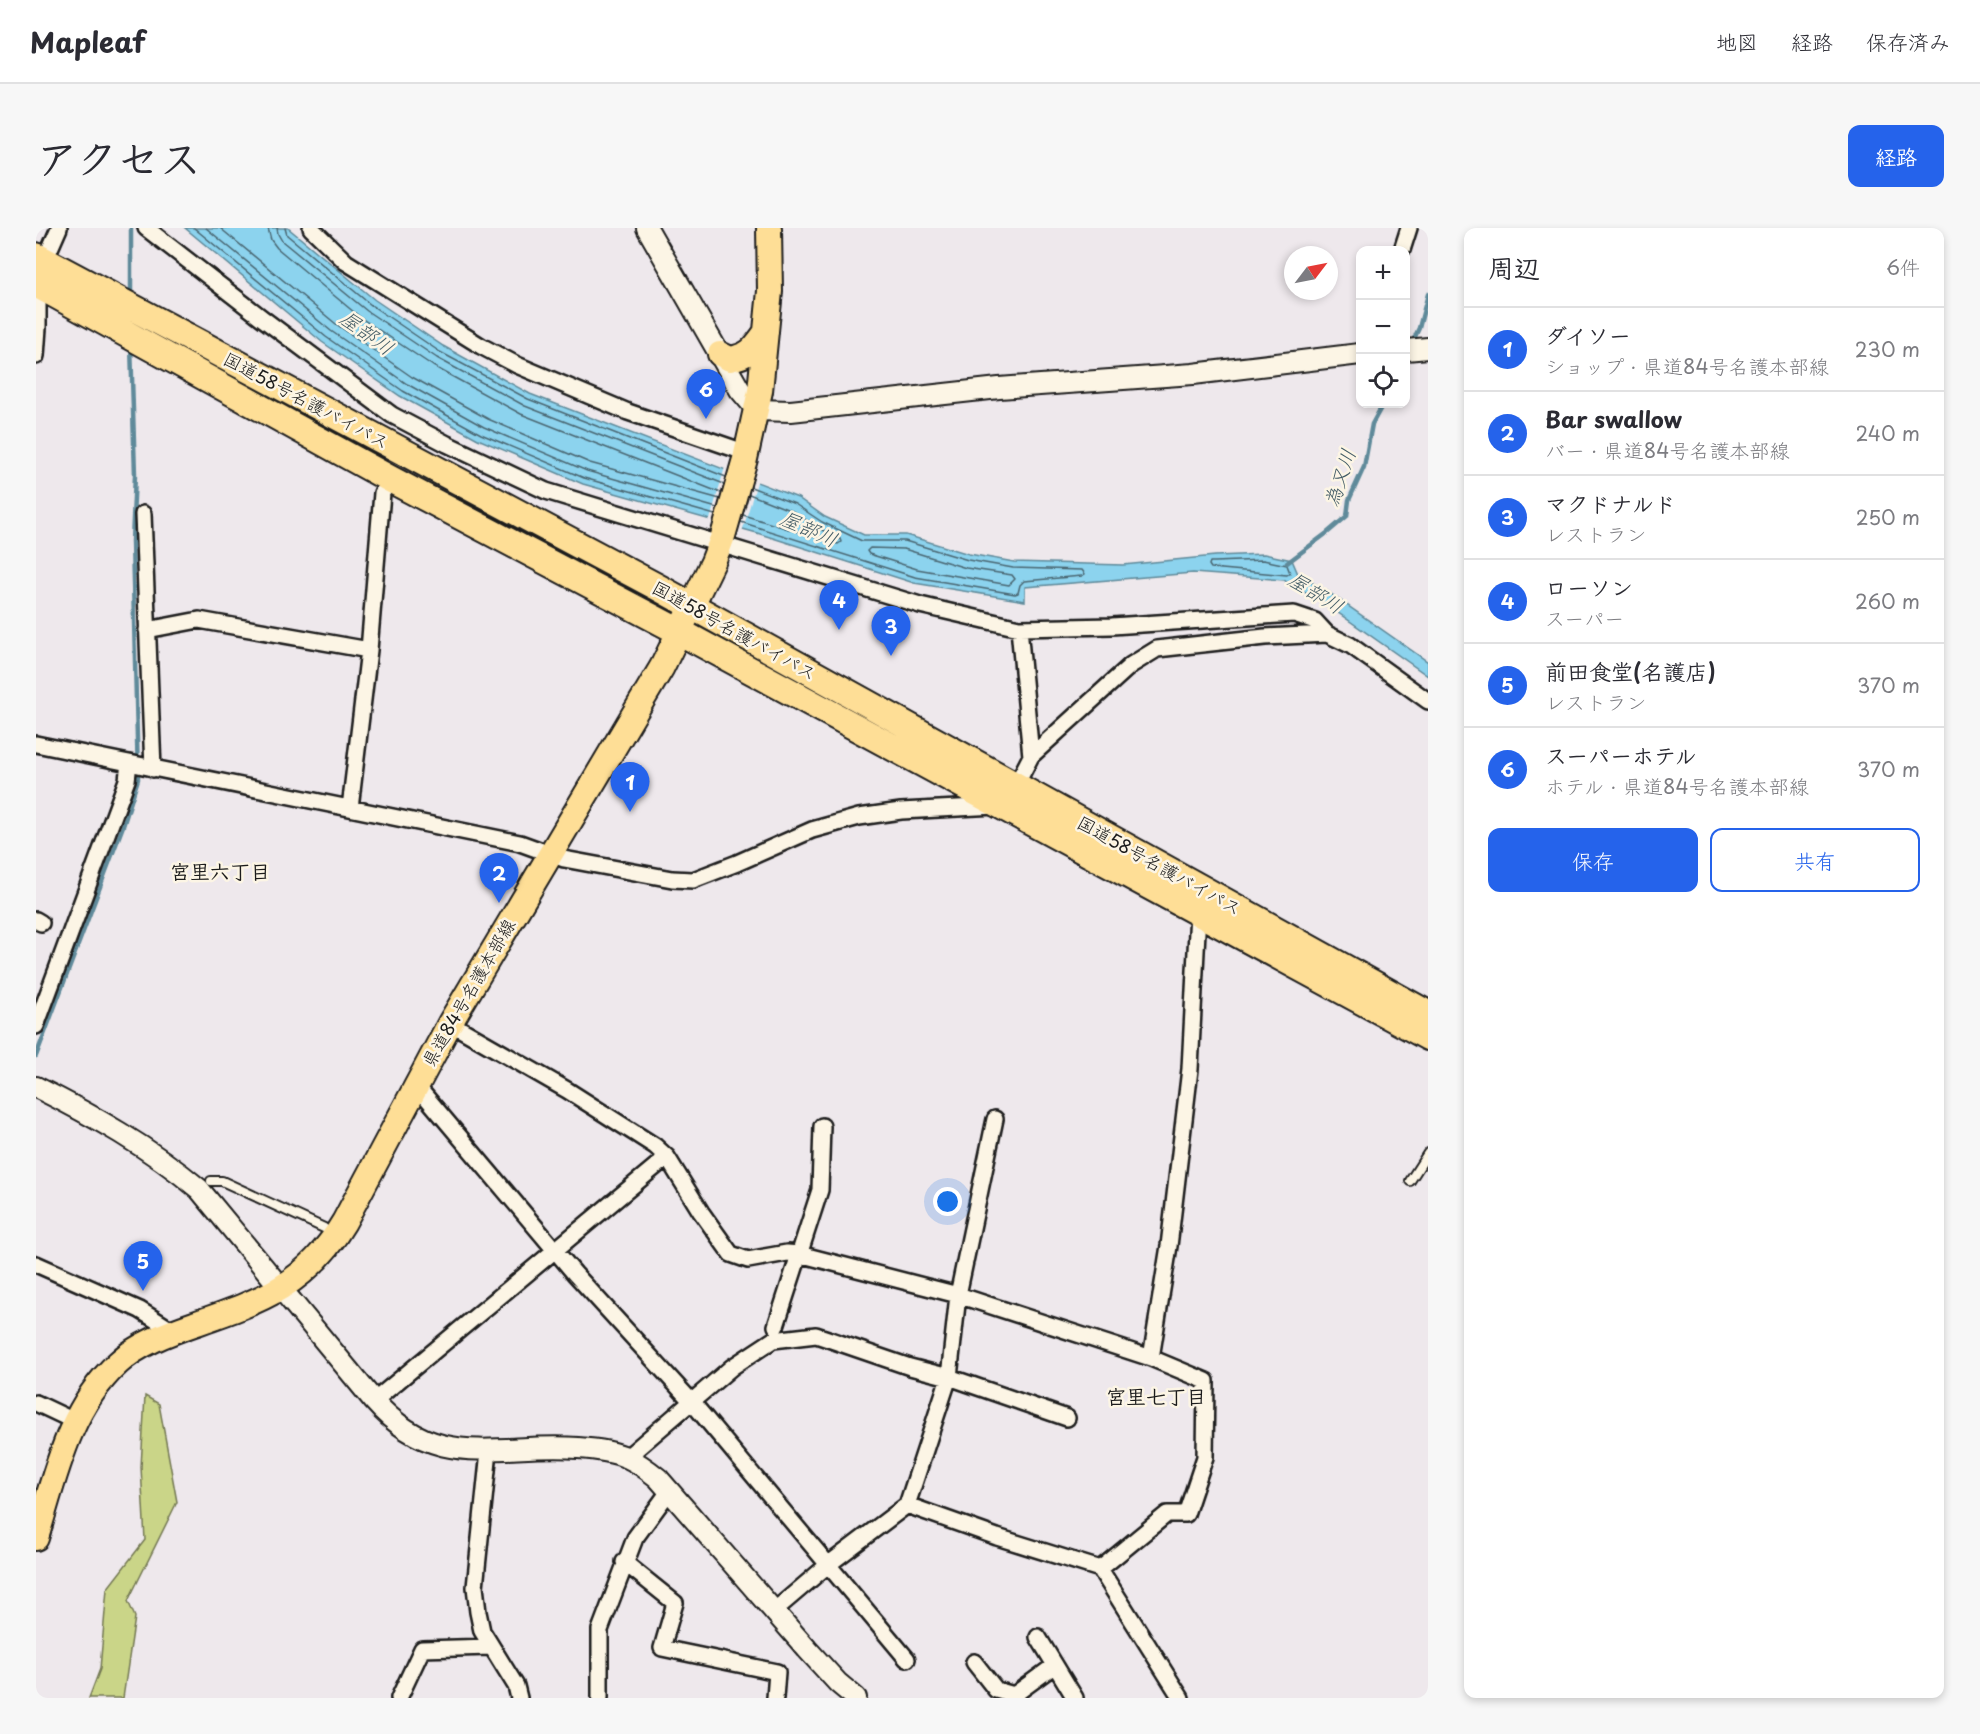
<!DOCTYPE html>
<html lang="ja">
<meta charset="utf-8">
<style>
body{margin:0;font-family:"Playpen Sans","Klee One",sans-serif;background:#f7f7f7;color:#2b2b33}
.controls{position:absolute;right:18px;top:18px;display:grid;overflow:hidden;border-radius:12px;box-shadow:0 3px 9px #0003}
.controls button{width:54px;height:54px;display:grid;place-items:center;padding:0;border:0;border-bottom:2px solid #e1e1e2;background:#fff;color:#2b2b33;font:30px sans-serif}
.compass{position:absolute;left:1248px;top:18px;width:54px;height:54px;border-radius:50%;background:#fff;box-shadow:0 3px 9px #0003;rotate:58deg}
.you{position:absolute;left:912px;top:974px;width:21px;height:21px;margin:-15px;border:4px solid #fff;border-radius:50%;background:#1a73e8;box-shadow:0 0 0 9px #1a73e833}
.badge{display:grid;place-items:center;width:39px;height:39px;border-radius:50%;background:#2563eb;color:#fff;font-size:20px;font-weight:700}
.pin{position:absolute;translate:-50% -50px;filter:drop-shadow(0 2px 3px #0008)}
.pin::after{content:'';position:absolute;top:32px;width:21px;height:18px;background:inherit;clip-path:polygon(0 0,100% 0,50% 100%)}
.list{margin:0;padding:0;list-style:none}
h2{display:flex;justify-content:space-between;align-items:center;height:78px;margin:0;padding:0 24px;font-size:26px}
h2 small{font-size:20px;font-weight:400;color:#7c7c81}
.list li{display:grid;grid-template-columns:39px 1fr auto;gap:18px;align-items:center;box-sizing:border-box;height:84px;padding:0 24px;border-top:2px solid #e1e1e2}
.list b{display:block;font-size:22px;white-space:nowrap}
.list p{margin:0;font-size:20px;white-space:nowrap;color:#7c7c81}
.list em{font-size:20px;font-style:normal;color:#7c7c81}
.actions{display:flex;gap:12px;padding:18px 24px}
.actions a{flex:1;padding:14px 0;border:2px solid #2563eb;border-radius:12px;text-align:center;font-size:21px;color:#2563eb}
.actions .main{background:#2563eb;color:#fff}
.icon{flex:none;width:33px;height:33px;fill:none;stroke:currentColor;stroke-width:2;stroke-linecap:round;stroke-linejoin:round}
.map{position:relative;flex:none;width:1392px;height:1470px;overflow:hidden;border-radius:12px}
header{display:flex;align-items:center;gap:36px;box-sizing:border-box;height:84px;padding:0 30px;background:#fff;border-bottom:2px solid #e1e1e2}
header strong{font-size:28px}
nav{display:flex;gap:33px;margin-inline-start:auto;font-size:21px}
.intro{display:flex;align-items:center;justify-content:space-between;box-sizing:border-box;height:144px;padding:0 36px}
h1{margin:0;font-size:42px}
.button{padding:15px 27px;border-radius:12px;background:#2563eb;color:#fff;font-size:21px;font-weight:700}
main{display:flex;gap:36px;padding:0 36px}
aside{flex:1;background:#fff;border-radius:12px;box-shadow:0 3px 9px #0003}
.map>svg:first-child{display:block}
</style>
<header>
<strong>Mapleaf</strong>
<nav><a>地図</a><a>経路</a><a>保存済み</a></nav>
</header>
<div class="intro"><h1>アクセス</h1><a class="button">経路</a></div>
<main>
<div class="map">
<svg width="1392" height="1470" viewBox="0 0 1392 1470">
<rect width="100%" height="100%" fill="#eee8ec"/>
<filter id="ink" filterUnits="userSpaceOnUse"><feTurbulence type="fractalNoise" baseFrequency=".0167" numOctaves="2"/><feDisplacementMap in="SourceGraphic" scale="12" xChannelSelector="R" yChannelSelector="G"/><feConvolveMatrix kernelMatrix="1 2 1 2 8 2 1 2 1" color-interpolation-filters="sRGB"/></filter>
<g filter="url(#ink)">
<path fill="#cad588" stroke="#737852" stroke-width="1.5" d="M109 1168 123 1176 141 1274 92 1373 99 1389 87 1470H53L64 1441 71 1361 109 1312 105 1239Z"/>
<path fill="#8cd3ee" stroke="#5f8a9a" stroke-width="1.5" d="M149 0H252L339 72 407 118 494 166 762 270 789 289 828 307H870L933 326 978 334 1087 337 1179 328 1228 326 1256 332 1262 346 1292 364 1392 434V448L1295 380 1248 352 1157 345 989 359V373L878 355 721 305 547 256 442 211 364 168 286 114Z"/>
<path fill="#eee8ec" d="M689 239 722 251 706 304 673 295Z"/>
<g fill="none" stroke-linecap="round" stroke-linejoin="round">
<path stroke="#496570" stroke-width="1.5" d="M158 0 290 109 367 163 445 206 548 250 679 287
M170 0 295 103 371 156 448 199 551 243 681 280
M184 0 300 96 376 149 452 191 554 235 684 271
M232 0 235 12 241 20 325 90 397 138 485 186 685 265
M241 0 242 6 246 13 331 83 401 130 489 178 688 256
M249 0 251 7 335 77 404 124 492 171 690 249
M707 287 802 316 805 314 804 311 782 300 756 283 713 266
M705 294 879 349 979 366 982 365 984 357 988 353 1046 348 1049 346 1046 342 977 340 932 332 869 313H826L786 294 759 276 715 259
M834 320 868 321 930 340 976 347 979 351 973 357 881 341 833 326 831 323Z
M1227 332 1251 337 1254 345 1251 347 1175 340 1173 337 1174 334H1179Z"/>
<path stroke="#5f8a9a" stroke-width="4.5" d="M95 70V0
M1376 115 1383 100 1392 66
M1251 335 1291 305 1311 288 1313 272 1328 239 1336 196 1347 176
M0 828 87 598 102 551 96 313 99 247 95 117"/>
<defs>
<path id="service" d="M175 953H186L288 1000
M1374 953 1392 925"/>
<path id="minor" d="M110 0 226 90 356 187 411 216 510 263 884 377 983 400 1076 398 1258 386 1279 393 1291 406 1314 417 1392 473
M275 0 310 34 445 118 481 137 592 184 711 225
M1366 22 1373 0
M0 128 2 100V58L9 32 23 0
M107 286 117 541
M983 400 995 528
M111 402 163 392 333 422
M0 516 484 615 528 631 636 651 657 652 701 635 776 602 823 589 865 583 960 578
M979 559 995 528 1095 437 1121 421 1229 409 1291 406
M314 580 333 422 346 265 354 251
M0 692 5 695
M414 795 531 862 619 918 631 929 665 984 695 1026 712 1032 751 1025 763 1026 922 1067 1115 1130
M0 798 91 552 93 535
M380 857 539 1046 655 1173 871 1431
M0 1036 104 1082 137 1103
M740 1098 784 962 786 898
M338 1173 631 929
M0 1175 38 1193
M453 1223 439 1359 442 1384 446 1403 480 1458 483 1470
M591 1229 696 1139 737 1112 780 1107 792 1111 874 1139 913 1149 1031 1190
M871 1277 961 1309 1064 1341 1145 1470
M588 1334 639 1375 626 1420 741 1444 739 1470
M1064 1341 1131 1286H1150L1169 1229 1170 1153 1115 1130 1133 1018 1154 841 1162 684
M739 1382 793 1336 871 1277 913 1149 922 1067 959 891
M1002 1409 1039 1470
M938 1434 960 1462 978 1467 1019 1437
M363 1470 386 1421 455 1419
M564 1470V1402L599 1310 634 1262"/>
<path id="tertiary" d="M611 0 704 162 721 182 755 183 963 160 1157 146 1324 126
M1370 122 1392 120
M0 859C58 888 113 919 163 961L338 1173C401 1245 462 1214 542 1220 558 1221 577 1223 592 1230 603 1235 612 1242 622 1250L771 1421 802 1455 820 1470"/>
<path id="primary" d="M684 126 694 131C715 127 718 120 730 104
M0 1310C19 1248 32 1181 82 1135 102 1116 132 1105 158 1096 224 1073 270 1058 308 994L414 795 626 439 677 334 687 308 709 231 724 163 734 63 733 0"/>
<path id="trunk" d="M0 28 625 361 1392 786
M0 56 354 251 644 404 1392 809"/>
</defs>
<use href="#service" stroke="#1c1c1c" stroke-width="12"/>
<use href="#minor" stroke="#1c1c1c" stroke-width="20"/>
<use href="#tertiary" stroke="#1c1c1c" stroke-width="24"/>
<use href="#primary" stroke="#1c1c1c" stroke-width="28"/>
<use href="#trunk" stroke="#1c1c1c" stroke-width="30"/>
<use href="#service" stroke="#fcf5e5" stroke-width="8"/>
<use href="#minor" stroke="#fcf5e5" stroke-width="15"/>
<use href="#tertiary" stroke="#fcf5e5" stroke-width="20"/>
<use href="#primary" stroke="#fede96" stroke-width="24"/>
<use href="#trunk" stroke="#fede96" stroke-width="26"/>
</g>
</g>
<g text-anchor="middle" stroke-width="5" stroke-linejoin="round" paint-order="stroke">
<g font-size="18" fill="#1c1c1c" stroke="#fcf5e5">
<text transform="translate(270 173) rotate(28)" y="6">国道58号名護バイパス</text>
<text transform="translate(698 403) rotate(29)" y="6">国道58号名護バイパス</text>
<text transform="translate(1123 638) rotate(29)" y="6">国道58号名護バイパス</text>
<text transform="translate(433 765) rotate(-60)" y="6">県道84号名護本部線</text>
</g>
<g font-size="20" font-style="italic" fill="#435c66" stroke="#fcf5e5">
<text transform="translate(331 105) rotate(36)" y="7">屋部川</text>
<text transform="translate(1304 250) rotate(-72)" y="7">為又川</text>
<text transform="translate(773 301) rotate(24)" y="7">屋部川</text>
<text transform="translate(1280 365) rotate(32)" y="7">屋部川</text>
</g>
<g font-size="20" font-weight="bold" fill="#1c1c1c" stroke="#fcf5e5">
<text x="184" y="651">宮里六丁目</text>
<text x="1120" y="1176">宮里七丁目</text>
</g>
</g>
</svg>
<div class="controls">
<button>+</button>
<button>−</button>
<button><svg class="icon" aria-label="locate" viewBox="0 0 24 24"><circle cx="12" cy="12" r="6"/><path d="M12 2v4M12 18v4M2 12h4M18 12h4"/></svg></button>
</div>
<svg class="compass" viewBox="-18 -18 36 36"><path d="M0-13l5 13h-10z" fill="#e53935"/><path d="M0 13l5-13h-10z" fill="#7c7c81"/></svg>
<div class="you"></div>
<div class="pin badge" style="left:594px;top:584px">1</div>
<div class="pin badge" style="left:463px;top:675px">2</div>
<div class="pin badge" style="left:855px;top:428px">3</div>
<div class="pin badge" style="left:803px;top:402px">4</div>
<div class="pin badge" style="left:107px;top:1063px">5</div>
<div class="pin badge" style="left:670px;top:191px">6</div>
</div>
<aside>
<h2>周辺<small>6件</small></h2>
<ul class="list">
<li><span class="badge">1</span><div><b>ダイソー</b><p>ショップ · 県道84号名護本部線</p></div><em>230 m</em></li>
<li><span class="badge">2</span><div><b>Bar swallow</b><p>バー · 県道84号名護本部線</p></div><em>240 m</em></li>
<li><span class="badge">3</span><div><b>マクドナルド</b><p>レストラン</p></div><em>250 m</em></li>
<li><span class="badge">4</span><div><b>ローソン</b><p>スーパー</p></div><em>260 m</em></li>
<li><span class="badge">5</span><div><b>前田食堂(名護店)</b><p>レストラン</p></div><em>370 m</em></li>
<li><span class="badge">6</span><div><b>スーパーホテル</b><p>ホテル · 県道84号名護本部線</p></div><em>370 m</em></li>
</ul>
<div class="actions"><a class="main">保存</a><a>共有</a></div>
</aside>
</main>
